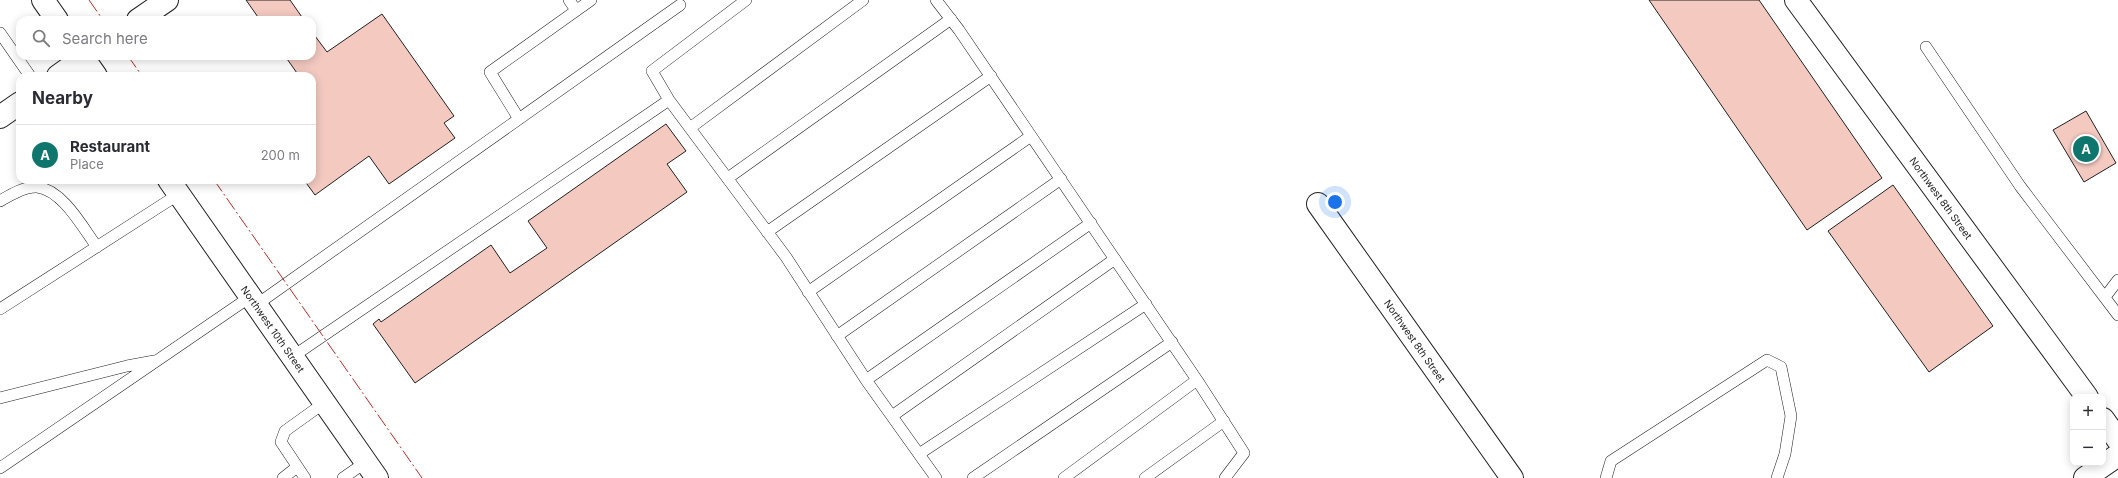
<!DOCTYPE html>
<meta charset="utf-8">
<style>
body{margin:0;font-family:Inter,sans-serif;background:#f2f2f3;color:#2b2b33}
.controls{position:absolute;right:12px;bottom:12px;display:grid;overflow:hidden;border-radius:8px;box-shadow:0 2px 10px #0003}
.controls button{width:36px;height:36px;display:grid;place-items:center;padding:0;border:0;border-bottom:1px solid #e1e1e2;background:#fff;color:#2b2b33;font:20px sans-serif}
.you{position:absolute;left:1335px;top:202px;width:14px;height:14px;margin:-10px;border:3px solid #fff;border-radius:50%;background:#1a73e8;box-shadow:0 0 0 6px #1a73e833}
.badge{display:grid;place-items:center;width:26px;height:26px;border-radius:50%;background:#0f766e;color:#fff;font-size:13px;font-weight:700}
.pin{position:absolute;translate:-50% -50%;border:2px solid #fff;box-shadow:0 1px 4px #0006}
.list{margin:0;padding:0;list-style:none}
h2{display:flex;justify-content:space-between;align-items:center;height:52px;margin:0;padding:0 16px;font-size:17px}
h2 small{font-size:13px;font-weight:400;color:#7c7c81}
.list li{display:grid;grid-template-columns:26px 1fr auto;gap:12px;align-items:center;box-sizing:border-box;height:60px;padding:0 16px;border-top:1px solid #e1e1e2}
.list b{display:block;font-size:15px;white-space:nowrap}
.list p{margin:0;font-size:13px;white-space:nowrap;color:#7c7c81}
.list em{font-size:13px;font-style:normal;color:#7c7c81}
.icon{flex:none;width:22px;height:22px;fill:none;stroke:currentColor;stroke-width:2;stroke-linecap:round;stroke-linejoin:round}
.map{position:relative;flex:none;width:2118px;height:478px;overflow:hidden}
.search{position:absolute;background:#fff;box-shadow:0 2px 10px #0003;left:16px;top:16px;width:300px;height:44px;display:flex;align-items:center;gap:10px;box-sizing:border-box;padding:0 14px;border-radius:12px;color:#7c7c81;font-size:15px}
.panel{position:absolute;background:#fff;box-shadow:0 2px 10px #0003;left:16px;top:72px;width:300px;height:112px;border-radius:12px}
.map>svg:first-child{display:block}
</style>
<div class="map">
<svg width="2118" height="478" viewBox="0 0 2118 478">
<rect width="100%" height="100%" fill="#fff"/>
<path fill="#f3c9c0" stroke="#222" d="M246 0H290L304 20H260Z
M1649 0H1759L1882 178 1807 230Z
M382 14 454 116 444 123 455 138 389 184 369 156 315 195 304 180H312V76H299L285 56H312V32L327 52Z
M2086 111 2116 163 2084 182 2053 130Z
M666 124 686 151 667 164 687 192 415 383 373 324 379 319 381 322 491 245 510 273 547 248 528 221Z
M1893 185 1993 326 1929 372 1828 231Z"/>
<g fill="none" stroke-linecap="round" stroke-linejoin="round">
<defs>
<path id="lane" d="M569 0 576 10
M746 0 652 71 669 100 786 257 866 380 936 478
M936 0 959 30 1197 380 1244 453 1225 478
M0 33 30 76
M1926 47 2020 186 2118 315
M519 119 490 72 591 0
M690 128 863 0
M728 178 951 19
M0 201C10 195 25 186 37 187 63 190 83 228 97 247
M767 232 991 76
M808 292 1031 136
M2105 297 2118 280
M256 305 680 5
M0 309 179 194
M837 336 1061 179
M292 357 669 100
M866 380 1091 223
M0 398 127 366 154 361
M892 416 1115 259
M919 454 1146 304
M0 468 250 297
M283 478 297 467
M305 478 281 442 285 431 324 403
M343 478 366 462
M973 478 1172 342
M1064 478 1197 380
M1145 478 1224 421
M1606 478 1611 461 1767 360 1781 367 1791 416 1785 454 1777 478"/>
<path id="street" d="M1796 0 2087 397
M138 20 167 0
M58 76 86 56
M0 117 20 103
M1318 204 1512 478
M2103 419 2118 440"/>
<path id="secondary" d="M43 0 57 20
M82 56 96 76
M169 180 377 478
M2085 478 2118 455"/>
</defs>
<use href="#lane" stroke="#222" stroke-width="12"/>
<use href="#street" stroke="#222" stroke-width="24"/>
<use href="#secondary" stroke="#222" stroke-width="24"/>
<use href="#lane" stroke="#fff" stroke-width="11"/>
<use href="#street" stroke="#fff" stroke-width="22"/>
<use href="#secondary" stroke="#fff" stroke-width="22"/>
<path stroke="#c62828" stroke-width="1" stroke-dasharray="14 3 2 3" stroke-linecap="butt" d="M89 0 103 20
M128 56 142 76
M214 180 422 478"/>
</g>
<g text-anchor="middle" stroke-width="3" stroke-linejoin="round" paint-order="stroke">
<g font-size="10" fill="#222" stroke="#fff">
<text transform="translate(1941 198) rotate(54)" y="4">Northwest 8th Street</text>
<text transform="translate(273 329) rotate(55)" y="4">Northwest 10th Street</text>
<text transform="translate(1415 341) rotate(55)" y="4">Northwest 8th Street</text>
</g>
</g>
</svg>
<div class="controls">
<button>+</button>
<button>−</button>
</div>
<div class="you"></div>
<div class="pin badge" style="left:2086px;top:149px">A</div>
<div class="search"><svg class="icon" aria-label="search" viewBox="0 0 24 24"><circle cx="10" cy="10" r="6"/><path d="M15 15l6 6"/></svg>Search here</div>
<section class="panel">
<h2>Nearby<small></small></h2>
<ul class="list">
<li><span class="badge">A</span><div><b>Restaurant</b><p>Place</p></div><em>200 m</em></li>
</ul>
</section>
</div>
